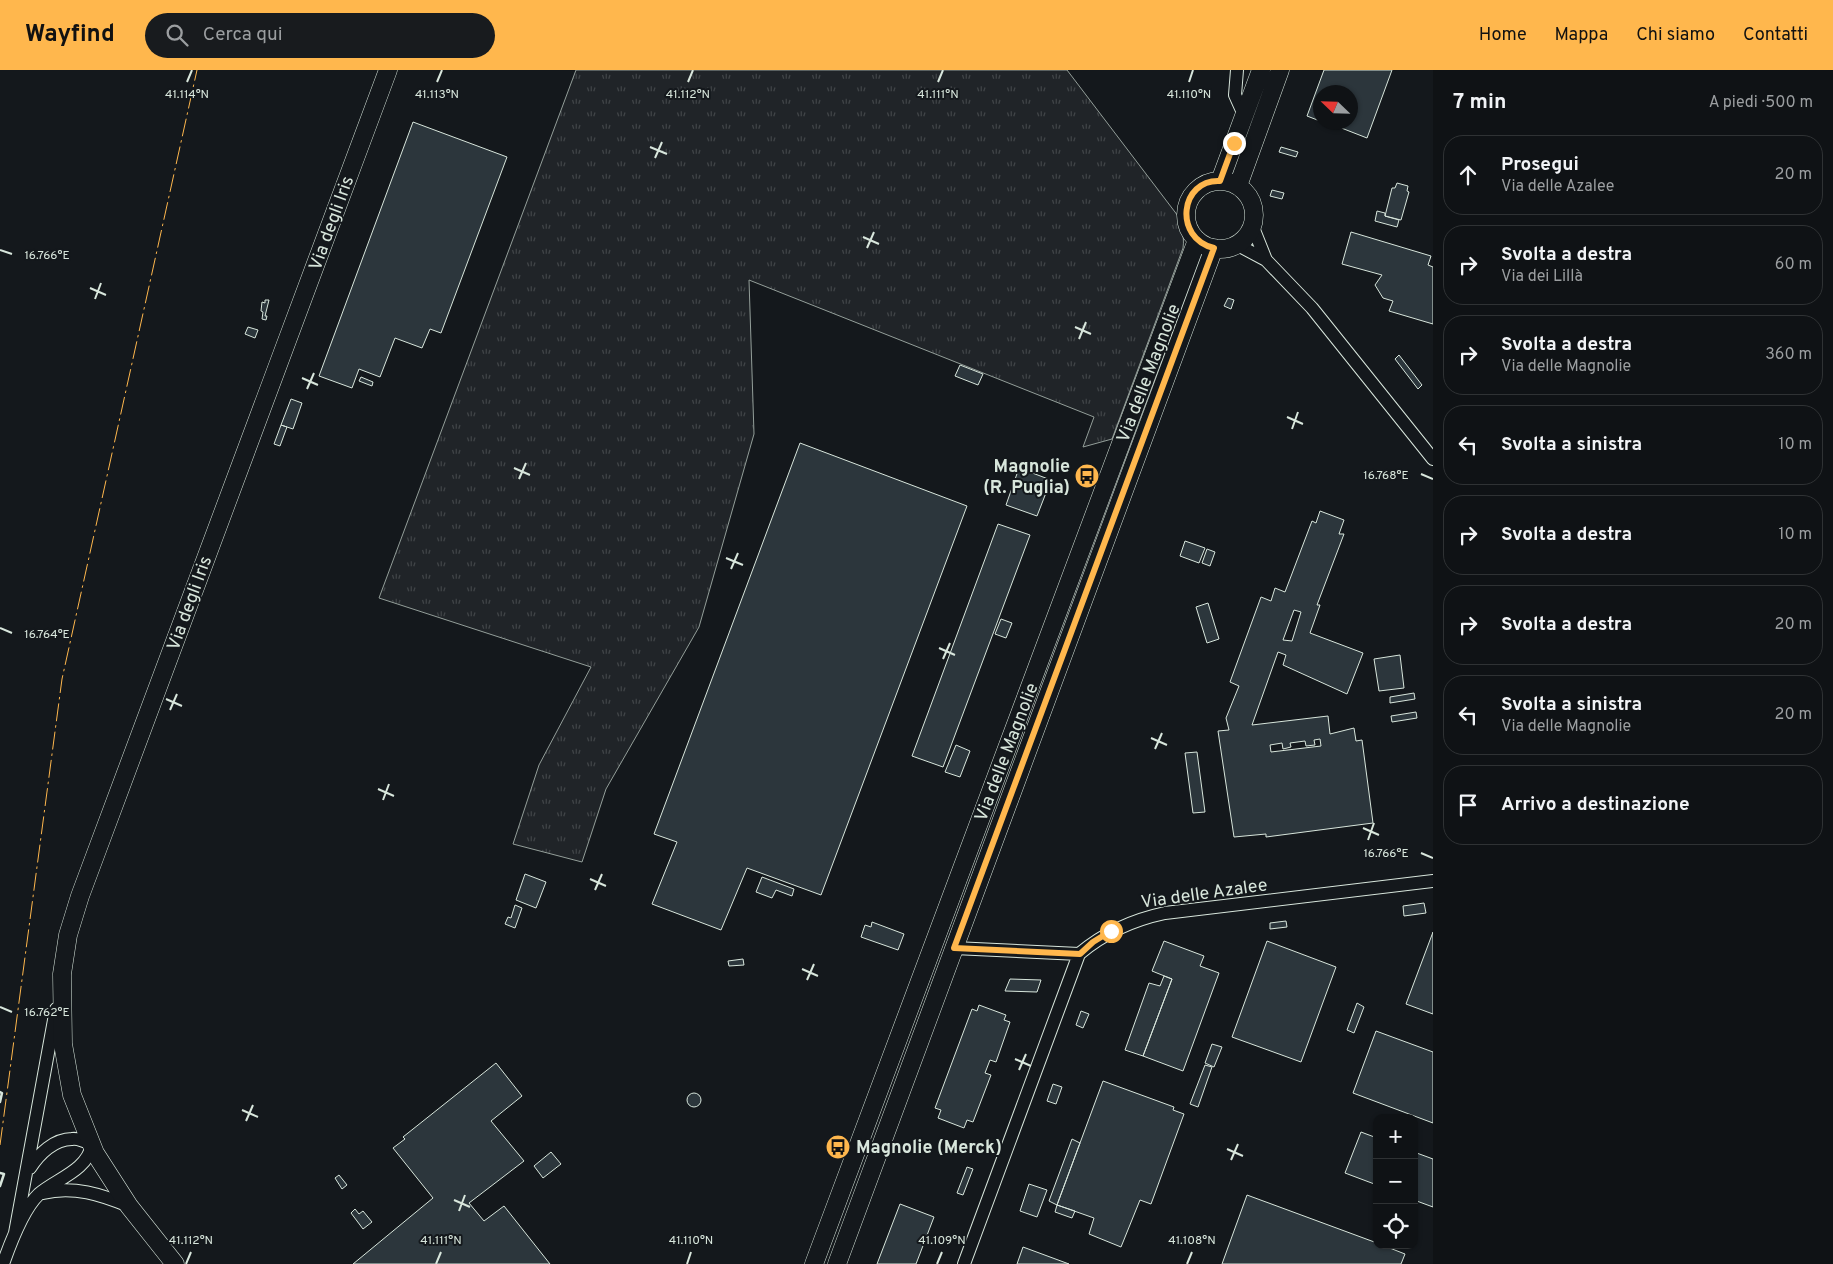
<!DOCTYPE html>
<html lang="it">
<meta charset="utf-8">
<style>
body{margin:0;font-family:Overpass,sans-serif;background:#181b1e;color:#f1f3f6}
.controls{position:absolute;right:15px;bottom:15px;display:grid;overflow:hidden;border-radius:10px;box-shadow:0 1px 4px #0004}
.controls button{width:45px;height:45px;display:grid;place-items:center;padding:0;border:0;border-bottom:1px solid #2f3234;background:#0f1215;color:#f1f3f6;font:25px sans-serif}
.compass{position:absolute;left:1313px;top:15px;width:45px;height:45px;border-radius:50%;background:#0f1215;box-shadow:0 1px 4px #0004;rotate:293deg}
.stop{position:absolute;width:15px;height:15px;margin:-11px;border:4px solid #ffb74d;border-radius:50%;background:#fff}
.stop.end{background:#ffb74d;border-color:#fff;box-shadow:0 1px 5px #0008}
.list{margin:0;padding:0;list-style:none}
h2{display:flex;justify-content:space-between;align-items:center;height:65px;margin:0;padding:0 20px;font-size:21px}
h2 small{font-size:16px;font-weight:400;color:#9b9ea0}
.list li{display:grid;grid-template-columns:32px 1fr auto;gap:15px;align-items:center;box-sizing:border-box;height:80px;margin:0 10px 10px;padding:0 10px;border:1px solid #2f3234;border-radius:20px}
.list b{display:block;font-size:19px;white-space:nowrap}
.list p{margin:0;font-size:16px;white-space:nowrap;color:#9b9ea0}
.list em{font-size:16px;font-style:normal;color:#9b9ea0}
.icon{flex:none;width:28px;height:28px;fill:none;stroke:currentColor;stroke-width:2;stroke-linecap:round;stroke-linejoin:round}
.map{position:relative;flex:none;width:1433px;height:1194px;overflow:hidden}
header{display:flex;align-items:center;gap:30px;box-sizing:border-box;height:70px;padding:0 25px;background:#ffb74d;color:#111}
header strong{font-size:24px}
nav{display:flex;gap:28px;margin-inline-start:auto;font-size:18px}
.search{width:350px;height:45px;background:#181b1e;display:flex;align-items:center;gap:12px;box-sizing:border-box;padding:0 18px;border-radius:28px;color:#9b9ea0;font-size:19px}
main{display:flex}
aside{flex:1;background:#0f1215}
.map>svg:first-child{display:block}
</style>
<header>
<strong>Wayfind</strong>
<div class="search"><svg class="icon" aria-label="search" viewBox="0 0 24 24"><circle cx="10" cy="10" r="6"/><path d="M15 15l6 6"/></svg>Cerca qui</div>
<nav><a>Home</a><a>Mappa</a><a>Chi siamo</a><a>Contatti</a></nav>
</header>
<main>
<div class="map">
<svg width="1433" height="1194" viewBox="0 0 1433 1194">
<defs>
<pattern id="grass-tufts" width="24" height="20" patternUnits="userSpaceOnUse" patternTransform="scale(1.25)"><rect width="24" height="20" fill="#202428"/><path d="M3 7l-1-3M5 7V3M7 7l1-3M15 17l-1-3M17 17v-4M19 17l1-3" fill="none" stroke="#404447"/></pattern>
</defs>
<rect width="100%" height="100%" fill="#14181c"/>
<path fill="url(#grass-tufts)" stroke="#939e99" d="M576 0H1067L1178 146C1180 159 1185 164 1183 178L1112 369 1083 377 1094 347 749 210 754 364 699 557 606 719 582 792 513 774 539 695 591 597 379 528Z"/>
<path fill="#2c363c" stroke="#d8e6dc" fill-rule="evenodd" d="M1324 0H1392L1367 68 1326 52H1350V22H1320V51L1307 46Z
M413 52 507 87 441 263 430 259 422 278 395 268 380 307 359 299 352 318 319 306Z
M1281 77 1298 82 1296 87 1279 82Z
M1397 113 1408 116 1407 121 1409 122 1401 150 1385 146 1392 118H1395Z
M1272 120 1284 123 1282 129 1270 126Z
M1377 141 1385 143V146L1399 150 1397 157 1375 151Z
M1351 162 1431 186 1428 195 1433 197V254L1389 241 1393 231 1383 228 1375 215 1382 205 1342 194Z
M1228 228 1234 230 1231 239 1224 236Z
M265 230H269L265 246H267L266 250 262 249 263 242 261 241 262 232 265 233Z
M248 257 258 260 255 268 245 264Z
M1399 285 1422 315 1418 319 1395 289Z
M960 295 983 304 978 315 955 306Z
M361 307 373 312 372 316 359 311Z
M291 329 302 333 293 359 281 355Z
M281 355 287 357 280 376 274 374Z
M800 373 967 436 821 825 747 798 721 860 652 834 677 772 654 764Z
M1019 398 1051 410 1037 446 1006 435Z
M1320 441 1344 450 1339 464H1344L1317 535H1320L1310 563 1363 583 1347 624 1283 595 1286 585 1278 582 1252 655 1328 646 1330 664 1354 658 1356 671 1362 670 1373 753 1266 767V764L1234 767 1218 661 1229 660 1226 648 1239 616 1230 612 1261 527 1271 531 1275 518 1285 522 1312 451 1316 453ZM1294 540 1301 542 1292 571 1283 570ZM1320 669 1321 676 1271 682 1270 675 1282 673 1283 679 1291 677 1290 673 1305 671 1306 676 1315 675 1314 670Z
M998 454 1030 465 943 697 912 686Z
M1185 471 1205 478 1199 493 1180 486Z
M1207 479 1215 482 1210 496 1202 493Z
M1208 533 1219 569 1207 573 1196 537Z
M1001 549 1012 553 1006 568 995 564Z
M1400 585 1404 618 1379 621 1374 589Z
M1414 623 1415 629 1390 633V627Z
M1416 642 1417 648 1392 652 1391 646Z
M956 675 970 681 960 707 945 702Z
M1197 682 1205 742 1193 743 1185 683Z
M525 804 546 812 536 838 516 830Z
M762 807 794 819 792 826 776 820 772 828 756 822Z
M1424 833 1426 843 1404 846 1403 836Z
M515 835 522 838 515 858 505 854 508 847 511 848Z
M1286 851 1287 857 1270 859V853Z
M872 852 904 864 898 880 861 867 865 855 871 857Z
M1433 862V944L1406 934Z
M1164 871 1204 886 1200 896 1219 903 1183 1001 1143 986 1172 909 1152 901Z
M1267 871 1336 897 1301 992 1232 967Z
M743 889 744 895 729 896 728 891Z
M1164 906 1172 909 1143 986 1125 980 1149 913 1160 916Z
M1010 909 1041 910 1037 922 1005 921Z
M1357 933 1364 937 1354 963 1347 960Z
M979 935 1006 945 1004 950 1010 952 996 992 990 990 985 1003 991 1005 973 1052 967 1050 964 1058 938 1048 941 1040 935 1038 972 939 977 941Z
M1081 941 1089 944 1083 958 1076 955Z
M1376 961 1433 982V1053L1353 1023Z
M1212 974 1222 977 1214 997 1205 993Z
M496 993 522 1026 491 1051 524 1091 469 1133 484 1151 504 1136 550 1194H353L433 1128 393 1078 405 1069 403 1067Z
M1205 995 1212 997 1198 1037 1190 1034Z
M1103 1011 1174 1037 1173 1040 1184 1044 1151 1134 1140 1130 1121 1177 1089 1164 1094 1148 1057 1135Z
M1053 1014 1062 1017 1056 1034 1047 1031Z
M687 1030a7 7 0 1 1 14 0a7 7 0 1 1-14 0Z
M1361 1062 1377 1068V1115L1345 1103Z
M1072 1069 1080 1073 1057 1135 1049 1131Z
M551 1082 561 1094 543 1108 534 1096Z
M1414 1082 1433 1089V1137L1414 1130Z
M967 1097 973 1099 963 1125 957 1123Z
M339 1105 347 1115 342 1119 335 1108Z
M1029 1114 1047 1120 1037 1147 1020 1141Z
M1247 1125 1377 1173V1175H1382L1405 1184 1401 1194H1222Z
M900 1134 934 1147 916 1194H877Z
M1057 1135 1075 1141 1072 1148 1055 1142Z
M355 1139 359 1144 363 1141 372 1152 363 1159 351 1143Z
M1023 1177 1069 1194H1017Z"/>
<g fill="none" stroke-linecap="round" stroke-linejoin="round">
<defs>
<path id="street" d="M1237 0 1235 25 1244 45
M1252 155 1266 190
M1236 174 1266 190 1312 238 1433 389
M954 878 1079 884
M43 1123C73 1115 102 1125 129 1136
M15 1163 56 939
M3 1194C10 1174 23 1139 39 1124 56 1109 87 1101 92 1075 86 1072 79 1068 72 1069 54 1069 39 1084 30 1098
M964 1194 1079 884C1105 862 1132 850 1165 843L1433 811"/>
<path id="secondary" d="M1220 111 1261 0
M1186 145a34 34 0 1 1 68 0a34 34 0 1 1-68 0Z
M1238 116 1280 0
M175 1194 129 1136 95 1083 72 1025 63 974 62 904 68 865 80 826 388 0
M814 1194 1197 170
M837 1194 1214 178"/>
</defs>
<use href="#street" stroke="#d8e6dc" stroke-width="14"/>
<use href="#secondary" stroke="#d8e6dc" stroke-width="19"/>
<use href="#street" stroke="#14181c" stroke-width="12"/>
<use href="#secondary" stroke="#14181c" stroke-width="18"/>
<path stroke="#d8e6dc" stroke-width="2.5" d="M0 1022 2 1023 0 1032
M0 1103 4 1104 0 1116"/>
<path stroke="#ffb74d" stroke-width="1" stroke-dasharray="18 4 2.5 4" stroke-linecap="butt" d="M0 1075 62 609 197 0"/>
</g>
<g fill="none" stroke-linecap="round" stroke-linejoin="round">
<path stroke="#ffb74d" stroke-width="6" d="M1111 861 1093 872 1080 884 954 878 1214 178C1173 168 1180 109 1220 111L1234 73"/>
</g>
<path fill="none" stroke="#d8e6dc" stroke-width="2" d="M187 12 192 0M437 12 442 0M688 12 693 0M938 12 943 0M1189 12 1193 0M650 77 667 84M655 88 662 72M863 167 879 174M867 178 874 162M0 180 12 184M90 218 106 225M95 229 101 213M1075 257 1091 264M1079 269 1086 252M302 308 318 315M307 319 314 303M1287 347 1303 354M1292 359 1298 342M514 398 530 405M1421 404 1433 409M519 409 526 393M726 488 743 495M731 499 738 483M0 558 12 563M939 578 955 585M943 589 950 573M166 629 182 636M170 640 177 624M1151 668 1167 675M1155 679 1162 663M378 719 394 726M383 730 389 714M1363 758 1379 765M1368 770 1374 753M1421 783 1433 788M590 809 606 816M595 820 602 804M802 899 818 906M807 910 814 894M0 937 12 942M1015 989 1031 996M1019 1000 1026 984M242 1040 258 1047M246 1051 253 1035M1227 1079 1243 1086M1231 1090 1238 1074M454 1130 470 1137M459 1141 465 1125M186 1194 191 1182M436 1194 441 1182M687 1194 691 1182M937 1194 942 1182M1187 1194 1192 1182"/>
<defs>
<symbol id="bus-disc" viewBox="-11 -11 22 22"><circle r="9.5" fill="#ffb74d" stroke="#14181c"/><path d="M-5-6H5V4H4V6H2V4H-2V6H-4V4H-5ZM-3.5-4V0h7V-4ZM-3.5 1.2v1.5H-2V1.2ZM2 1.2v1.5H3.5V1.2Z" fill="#111"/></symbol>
</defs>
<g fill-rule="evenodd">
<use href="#bus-disc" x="1073" y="392" width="28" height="28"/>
<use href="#bus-disc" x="824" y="1063" width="28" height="28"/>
</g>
<g text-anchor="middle" stroke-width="4" stroke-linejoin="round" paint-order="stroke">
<g font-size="18" fill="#d8e6dc" stroke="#14181c">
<text transform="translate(331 153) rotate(-70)" y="6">Via degli Iris</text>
<text transform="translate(1148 303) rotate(-69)" y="6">Via delle Magnolie</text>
<text transform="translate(189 533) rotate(-70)" y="6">Via degli Iris</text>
<text transform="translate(1006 682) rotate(-69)" y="6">Via delle Magnolie</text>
<text transform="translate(1204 823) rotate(-8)" y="6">Via delle Azalee</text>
</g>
<g font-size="18" font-weight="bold" fill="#d8e6dc" stroke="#14181c" text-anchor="end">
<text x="1070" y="402">Magnolie<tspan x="1070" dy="21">(R. Puglia)</tspan></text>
<text x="856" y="1083" text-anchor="start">Magnolie (Merck)</text>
</g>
</g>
<g font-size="12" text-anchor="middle" fill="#d8e6dc" stroke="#14181c" stroke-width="4" stroke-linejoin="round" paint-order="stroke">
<text x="187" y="28">41.114°N</text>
<text x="437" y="28">41.113°N</text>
<text x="688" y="28">41.112°N</text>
<text x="938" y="28">41.111°N</text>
<text x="1189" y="28">41.110°N</text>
<text x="47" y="189">16.766°E</text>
<text x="1386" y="409">16.768°E</text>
<text x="47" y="568">16.764°E</text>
<text x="1386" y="787">16.766°E</text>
<text x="47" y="946">16.762°E</text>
<text x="191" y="1174">41.112°N</text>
<text x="441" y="1174">41.111°N</text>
<text x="691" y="1174">41.110°N</text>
<text x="942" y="1174">41.109°N</text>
<text x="1192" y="1174">41.108°N</text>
</g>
</svg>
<div class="controls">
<button>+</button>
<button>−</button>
<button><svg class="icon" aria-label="locate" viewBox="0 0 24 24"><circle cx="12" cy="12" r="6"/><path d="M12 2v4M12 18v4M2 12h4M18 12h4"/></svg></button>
</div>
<svg class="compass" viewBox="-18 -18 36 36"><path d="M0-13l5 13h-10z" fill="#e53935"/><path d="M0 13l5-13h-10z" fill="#9b9ea0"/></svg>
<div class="stop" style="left:1111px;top:861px"></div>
<div class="stop end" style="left:1234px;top:73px"></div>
</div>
<aside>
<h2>7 min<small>A piedi · 500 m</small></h2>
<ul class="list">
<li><svg class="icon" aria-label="ahead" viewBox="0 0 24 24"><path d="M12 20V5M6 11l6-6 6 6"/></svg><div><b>Prosegui</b><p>Via delle Azalee</p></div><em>20 m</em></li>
<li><svg class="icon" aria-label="right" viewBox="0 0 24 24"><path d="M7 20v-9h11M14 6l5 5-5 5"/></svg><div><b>Svolta a destra</b><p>Via dei Lillà</p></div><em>60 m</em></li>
<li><svg class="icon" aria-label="right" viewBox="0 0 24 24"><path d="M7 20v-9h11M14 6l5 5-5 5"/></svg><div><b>Svolta a destra</b><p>Via delle Magnolie</p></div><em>360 m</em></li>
<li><svg class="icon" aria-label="left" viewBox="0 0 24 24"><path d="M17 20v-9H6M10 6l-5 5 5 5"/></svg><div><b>Svolta a sinistra</b></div><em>10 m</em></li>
<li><svg class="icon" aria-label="right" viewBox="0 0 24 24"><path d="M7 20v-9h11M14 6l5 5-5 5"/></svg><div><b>Svolta a destra</b></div><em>10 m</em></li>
<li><svg class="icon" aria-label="right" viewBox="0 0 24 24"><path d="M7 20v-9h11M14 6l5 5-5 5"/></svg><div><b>Svolta a destra</b></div><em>20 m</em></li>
<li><svg class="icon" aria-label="left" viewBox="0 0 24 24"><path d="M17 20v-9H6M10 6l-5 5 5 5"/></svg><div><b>Svolta a sinistra</b><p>Via delle Magnolie</p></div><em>20 m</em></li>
<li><svg class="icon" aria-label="arrive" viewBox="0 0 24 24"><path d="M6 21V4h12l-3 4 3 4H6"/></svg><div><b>Arrivo a destinazione</b></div></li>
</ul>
</aside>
</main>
